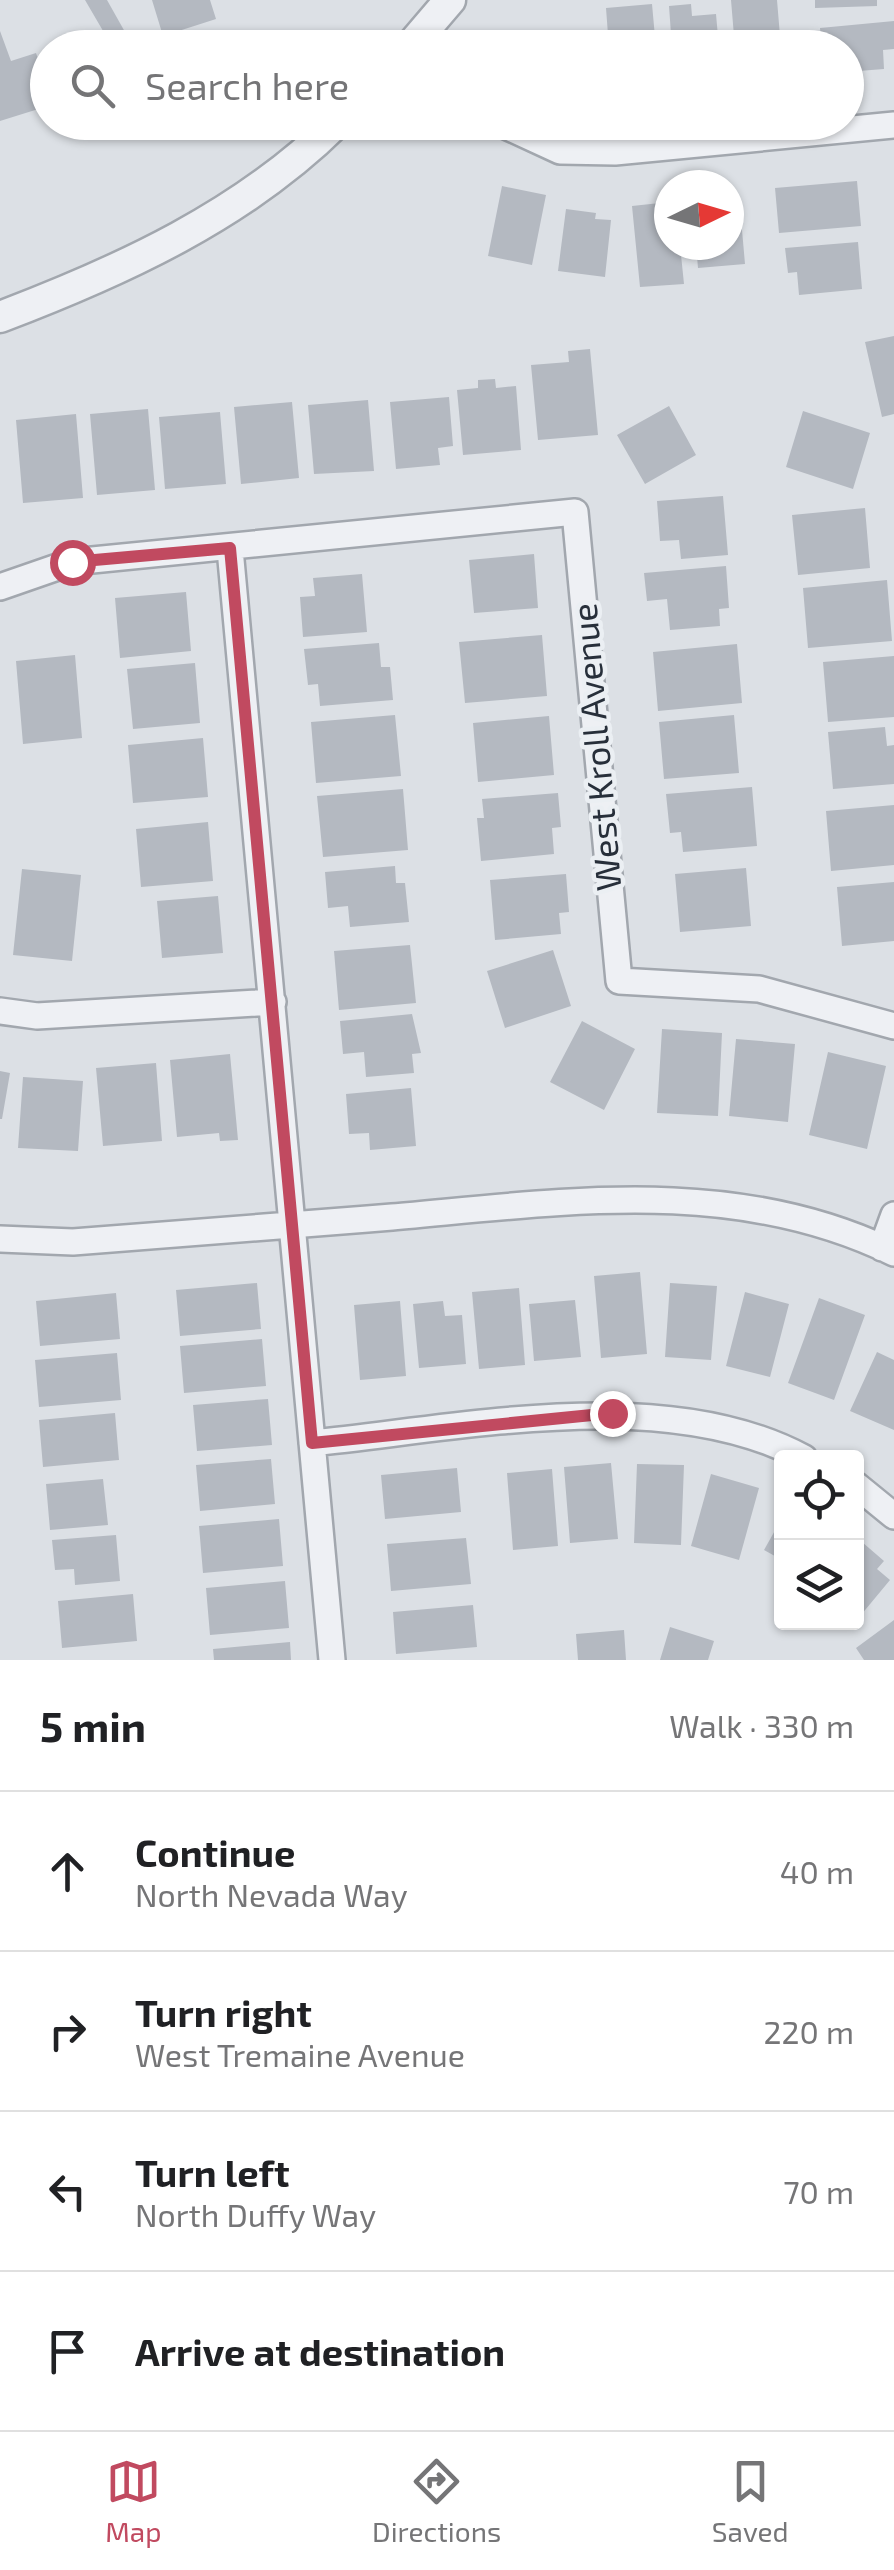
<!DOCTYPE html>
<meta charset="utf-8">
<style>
body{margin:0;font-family:"Exo 2",sans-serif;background:#f2f2f2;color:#202124}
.controls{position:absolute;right:30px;bottom:30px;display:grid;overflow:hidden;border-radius:10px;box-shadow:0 2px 8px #0004}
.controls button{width:90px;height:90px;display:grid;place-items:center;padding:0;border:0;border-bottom:2px solid #e0e0e0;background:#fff;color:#202124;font:50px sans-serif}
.compass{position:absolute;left:654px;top:170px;width:90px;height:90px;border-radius:50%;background:#fff;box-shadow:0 2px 8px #0004;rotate:85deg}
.stop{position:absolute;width:30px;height:30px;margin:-22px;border:8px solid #c14a60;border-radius:50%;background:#fff}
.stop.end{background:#c14a60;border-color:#fff;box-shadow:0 2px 10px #0008}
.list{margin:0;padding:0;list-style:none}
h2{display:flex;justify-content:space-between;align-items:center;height:130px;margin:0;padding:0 40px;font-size:42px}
h2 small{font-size:32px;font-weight:400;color:#757577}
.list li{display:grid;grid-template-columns:65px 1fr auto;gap:30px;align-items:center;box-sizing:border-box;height:160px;padding:0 40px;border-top:2px solid #e0e0e0}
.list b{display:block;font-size:38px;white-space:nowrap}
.list p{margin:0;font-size:32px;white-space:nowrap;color:#757577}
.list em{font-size:32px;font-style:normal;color:#757577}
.icon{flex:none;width:55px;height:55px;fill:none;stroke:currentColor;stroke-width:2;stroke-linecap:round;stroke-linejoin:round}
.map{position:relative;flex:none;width:894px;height:1660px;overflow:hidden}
.search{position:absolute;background:#fff;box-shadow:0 2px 8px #0004;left:30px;right:30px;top:30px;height:110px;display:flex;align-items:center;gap:25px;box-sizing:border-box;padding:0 35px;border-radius:55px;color:#757577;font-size:38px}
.sheet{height:770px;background:#fff}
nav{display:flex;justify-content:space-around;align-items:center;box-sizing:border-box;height:140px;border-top:2px solid #e0e0e0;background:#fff;font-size:28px;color:#757577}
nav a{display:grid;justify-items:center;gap:5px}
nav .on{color:#c14a60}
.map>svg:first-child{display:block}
</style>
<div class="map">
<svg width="894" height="1660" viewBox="0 0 894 1660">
<rect width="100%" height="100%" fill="#dce0e5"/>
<path fill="#b4b9c1" d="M85 0H107L134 48H113Z
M152 0H210L216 19 163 36Z
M731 0H777L781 48H735Z
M815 0H877V6L815 8Z
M652 4 656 48H609L606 8Z
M691 4 692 16 716 14 719 48H672L669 6Z
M894 21V49L883 50 884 69 846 72V48H822L820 28Z
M0 31 11 61 36 53 48 88V106L0 121Z
M857 181 861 226 779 233 775 188Z
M502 186 546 195 532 265 488 256Z
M669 202V245H680L684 284 640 287 632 206Z
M740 207 745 264 698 268 696 245H729V208Z
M566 209 596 213 595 219 611 220 605 277 558 271Z
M858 242 862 289 799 295 797 272 788 273 785 248Z
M894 336V414L882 417 865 342Z
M590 349 598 435 538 440 531 365 569 362 568 351Z
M495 379 496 388 516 386 521 450 463 455 457 390 478 388V380Z
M449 397 453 446 438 448 440 465 396 469 390 402Z
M368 400 374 471 314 474 308 405Z
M292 402 299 478 241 484 234 407Z
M669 406 696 455 645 484 617 435Z
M148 409 155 490 97 495 90 414Z
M803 411 870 433 853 489 786 467Z
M220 412 226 484 165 489 159 417Z
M76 414 83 498 23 503 16 420Z
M723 496 728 555 681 559 679 540 660 541 657 501Z
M865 508 870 568 798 575 792 515Z
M534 554 538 608 474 613 469 560Z
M726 566 729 608 719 609 720 626 670 630 667 599 647 601 644 573Z
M362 574 367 632 303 637 300 597 315 596 313 578Z
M887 580 892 641 808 648 803 588Z
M186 592 191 651 120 658 115 598Z
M542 635 547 696 465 703 459 642Z
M379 643 381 667H390L393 700 320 706 318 684 308 685 304 649Z
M737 644 742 703 658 711 653 652Z
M75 655 82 738 23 744 16 661Z
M894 656V717L828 722 823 662Z
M195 663 200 723 133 729 127 669Z
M395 715 401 776 316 783 311 722Z
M734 715 739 773 664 779 659 722Z
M549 716 554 775 478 782 473 723Z
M885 727 887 746 894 745V784L833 789 828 732Z
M203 738 208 797 133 803 128 745Z
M752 787 757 846 683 852 681 832 670 833 666 794Z
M403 789 408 850 323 857 317 796Z
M558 793 561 827 552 828 554 854 481 861 477 818H484L482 799Z
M894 805V865L831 871 826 811Z
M208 822 213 881 141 887 136 829Z
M395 866 396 883H405L409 922 350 927 348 906 328 908 325 872Z
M746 868 751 926 680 932 675 874Z
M22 869 81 875 72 961 13 955Z
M566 874 569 912 559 913 561 934 495 940 490 880Z
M894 882V941L842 946 837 887Z
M218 896 223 953 162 958 157 901Z
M410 945 416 1003 339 1010 334 951Z
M553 950 571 1006 505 1028 487 971Z
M412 1014 421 1053 412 1054 414 1073 366 1077 364 1052 343 1054 340 1021Z
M582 1021 635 1049 604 1110 550 1082Z
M662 1029 722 1033 718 1116 657 1113Z
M736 1039 795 1044 788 1122 729 1116Z
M828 1052 886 1066 867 1149 809 1135Z
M230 1054 238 1140 220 1141 219 1133 177 1137 170 1060Z
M156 1063 162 1141 103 1146 96 1068Z
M0 1071 10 1073 2 1119H0Z
M23 1077 83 1081 78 1151 18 1148Z
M411 1088 416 1146 370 1150 369 1133 349 1134 346 1094Z
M640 1272 647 1354 601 1358 594 1276Z
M257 1283 261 1329 180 1336 176 1290Z
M670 1283 717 1286 711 1360 665 1357Z
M519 1288 525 1365 479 1369 472 1292Z
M745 1292 789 1304 770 1377 726 1366Z
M116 1293 120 1339 40 1346 36 1301Z
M819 1298 865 1315 834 1400 788 1383Z
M575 1300 581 1357 534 1361 529 1304Z
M400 1301 406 1376 360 1380 354 1305Z
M443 1301 445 1316 462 1315 466 1364 419 1368 413 1304Z
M262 1339 266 1386 184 1393 180 1346Z
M877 1352 894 1360V1430L850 1411Z
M117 1353 121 1400 39 1407 35 1360Z
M268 1399 272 1445 197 1451 193 1405Z
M115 1413 119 1460 43 1467 39 1420Z
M271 1459 275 1504 200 1511 196 1465Z
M611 1463 618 1539 570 1543 564 1467Z
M637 1464 684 1465 681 1545 634 1543Z
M457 1468 461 1512 385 1519 381 1475Z
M552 1469 558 1546 513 1550 507 1473Z
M711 1474 759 1488 739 1560 691 1546Z
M103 1479 108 1525 50 1530 46 1484Z
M782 1518V1560L764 1550Z
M279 1519 283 1566 203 1573 199 1526Z
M116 1535 120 1581 75 1585 74 1569 55 1570 52 1540Z
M466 1538 471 1584 391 1591 387 1544Z
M862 1542 884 1561 877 1569 890 1580 856 1621V1549Z
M285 1581 289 1628 210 1635 206 1588Z
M133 1594 137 1641 62 1648 58 1601Z
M473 1605 477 1647 396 1654 393 1612Z
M894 1620V1660H864L856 1648Z
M670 1627 714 1641 708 1660H660Z
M624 1630 626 1660H578L576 1634Z
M290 1642 291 1660H214L213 1649Z"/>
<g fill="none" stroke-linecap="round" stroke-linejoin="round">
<defs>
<path id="minor" d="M497 122 560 151 615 152 894 125
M230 549 332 1660
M0 587 72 562 575 512 619 981 759 989 894 1026
M0 1011 37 1016 273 1002
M0 1239 73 1242C180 1234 286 1226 392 1217 563 1202 734 1175 894 1253
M882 1248 894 1215
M312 1443C462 1428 665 1383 804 1458
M856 1485 894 1516"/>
<path id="tertiary" d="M409 48 450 0
M0 317C121 271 244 215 337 122"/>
</defs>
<use href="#minor" stroke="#a2a7ae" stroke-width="30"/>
<use href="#tertiary" stroke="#a2a7ae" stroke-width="35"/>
<use href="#minor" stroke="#eef0f4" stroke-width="25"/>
<use href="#tertiary" stroke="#eef0f4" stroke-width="30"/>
</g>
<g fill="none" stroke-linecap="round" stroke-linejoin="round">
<path stroke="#c14a60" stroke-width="12" d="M72 562 230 548 312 1443 612 1413"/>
</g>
<g text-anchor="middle" stroke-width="9" stroke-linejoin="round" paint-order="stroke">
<g font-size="35" fill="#272f3a" stroke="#ebeff3">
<text transform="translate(597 747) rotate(-95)" y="12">West Kroll Avenue</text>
</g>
</g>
</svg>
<div class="controls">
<button><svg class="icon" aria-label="locate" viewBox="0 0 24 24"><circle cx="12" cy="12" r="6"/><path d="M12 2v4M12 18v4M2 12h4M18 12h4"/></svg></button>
<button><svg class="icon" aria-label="layers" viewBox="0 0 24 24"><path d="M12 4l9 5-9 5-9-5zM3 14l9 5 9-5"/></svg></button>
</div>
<svg class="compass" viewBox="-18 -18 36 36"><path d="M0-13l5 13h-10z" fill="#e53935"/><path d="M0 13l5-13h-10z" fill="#757577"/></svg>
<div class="stop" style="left:72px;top:562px"></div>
<div class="stop end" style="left:612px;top:1413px"></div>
<div class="search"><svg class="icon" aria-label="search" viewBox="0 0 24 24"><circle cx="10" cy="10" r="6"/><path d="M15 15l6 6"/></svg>Search here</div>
</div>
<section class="sheet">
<h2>5 min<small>Walk · 330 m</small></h2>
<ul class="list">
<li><svg class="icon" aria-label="ahead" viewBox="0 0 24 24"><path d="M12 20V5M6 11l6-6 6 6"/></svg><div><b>Continue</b><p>North Nevada Way</p></div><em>40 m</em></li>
<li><svg class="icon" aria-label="right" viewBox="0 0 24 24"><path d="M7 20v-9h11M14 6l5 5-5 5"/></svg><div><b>Turn right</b><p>West Tremaine Avenue</p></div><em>220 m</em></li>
<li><svg class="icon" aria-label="left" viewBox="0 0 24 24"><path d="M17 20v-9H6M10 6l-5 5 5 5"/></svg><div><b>Turn left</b><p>North Duffy Way</p></div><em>70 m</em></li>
<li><svg class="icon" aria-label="arrive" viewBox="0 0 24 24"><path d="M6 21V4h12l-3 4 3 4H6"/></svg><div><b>Arrive at destination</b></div></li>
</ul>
</section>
<nav>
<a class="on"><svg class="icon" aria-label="map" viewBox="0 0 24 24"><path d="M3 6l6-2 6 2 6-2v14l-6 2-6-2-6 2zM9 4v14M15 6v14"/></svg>Map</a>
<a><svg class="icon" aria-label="directions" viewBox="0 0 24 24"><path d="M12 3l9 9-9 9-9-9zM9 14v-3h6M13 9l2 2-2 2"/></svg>Directions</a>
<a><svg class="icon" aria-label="saved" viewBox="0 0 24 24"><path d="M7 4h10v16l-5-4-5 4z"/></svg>Saved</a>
</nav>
